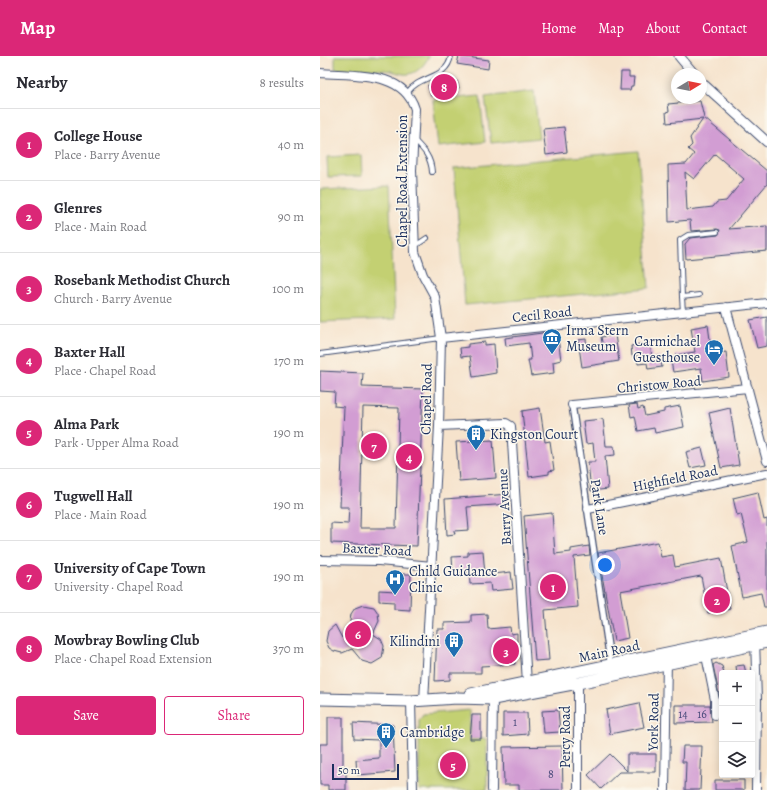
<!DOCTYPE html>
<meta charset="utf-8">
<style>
body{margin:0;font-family:Alegreya,serif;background:#f2f2f3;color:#2b2b33}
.controls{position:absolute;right:12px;bottom:12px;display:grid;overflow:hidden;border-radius:4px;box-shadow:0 2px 10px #0003}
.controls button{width:36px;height:36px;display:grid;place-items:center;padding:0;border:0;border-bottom:1px solid #e1e1e2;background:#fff;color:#2b2b33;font:20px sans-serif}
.compass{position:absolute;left:351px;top:12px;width:36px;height:36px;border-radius:50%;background:#fff;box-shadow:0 2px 10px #0003;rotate:80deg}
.scale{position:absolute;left:12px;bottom:10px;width:67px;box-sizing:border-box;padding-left:4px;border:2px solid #1b2f5e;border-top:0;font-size:11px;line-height:14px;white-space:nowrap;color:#1b2f5e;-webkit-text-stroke:3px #fbf7ec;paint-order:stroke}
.you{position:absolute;left:285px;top:509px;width:14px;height:14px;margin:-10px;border:3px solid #fff;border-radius:50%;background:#1a73e8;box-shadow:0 0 0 6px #1a73e833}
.badge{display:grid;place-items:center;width:26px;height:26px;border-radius:50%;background:#db2777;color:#fff;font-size:13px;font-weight:700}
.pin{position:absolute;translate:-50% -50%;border:2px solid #fff;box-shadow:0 1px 4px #0006}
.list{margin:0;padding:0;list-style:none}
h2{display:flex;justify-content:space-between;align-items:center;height:52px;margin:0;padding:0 16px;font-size:17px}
h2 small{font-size:13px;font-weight:400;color:#7c7c81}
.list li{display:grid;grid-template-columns:26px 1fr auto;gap:12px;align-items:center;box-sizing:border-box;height:72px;padding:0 16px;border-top:1px solid #e1e1e2}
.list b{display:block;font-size:15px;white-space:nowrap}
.list p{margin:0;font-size:13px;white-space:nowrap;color:#7c7c81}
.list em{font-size:13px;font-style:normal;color:#7c7c81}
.actions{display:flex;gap:8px;padding:12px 16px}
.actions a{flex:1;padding:9px 0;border:1px solid #db2777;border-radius:4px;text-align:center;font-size:14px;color:#db2777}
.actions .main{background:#db2777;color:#fff}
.icon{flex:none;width:22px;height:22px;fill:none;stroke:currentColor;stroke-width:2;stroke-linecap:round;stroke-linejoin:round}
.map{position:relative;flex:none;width:447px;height:734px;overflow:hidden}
header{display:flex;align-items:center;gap:24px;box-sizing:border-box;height:56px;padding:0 20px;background:#db2777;color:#fff}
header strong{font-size:19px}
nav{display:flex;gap:22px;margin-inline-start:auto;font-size:14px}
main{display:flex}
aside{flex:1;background:#fff}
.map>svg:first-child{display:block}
</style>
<header>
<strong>Map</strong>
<nav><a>Home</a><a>Map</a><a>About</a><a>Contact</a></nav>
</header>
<main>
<aside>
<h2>Nearby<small>8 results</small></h2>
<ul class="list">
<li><span class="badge">1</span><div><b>College House</b><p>Place · Barry Avenue</p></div><em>40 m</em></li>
<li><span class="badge">2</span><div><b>Glenres</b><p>Place · Main Road</p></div><em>90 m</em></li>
<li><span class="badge">3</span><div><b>Rosebank Methodist Church</b><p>Church · Barry Avenue</p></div><em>100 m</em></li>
<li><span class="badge">4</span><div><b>Baxter Hall</b><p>Place · Chapel Road</p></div><em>170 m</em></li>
<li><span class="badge">5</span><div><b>Alma Park</b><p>Park · Upper Alma Road</p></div><em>190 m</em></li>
<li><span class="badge">6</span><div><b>Tugwell Hall</b><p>Place · Main Road</p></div><em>190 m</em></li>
<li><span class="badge">7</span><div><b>University of Cape Town</b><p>University · Chapel Road</p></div><em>190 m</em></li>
<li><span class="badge">8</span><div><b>Mowbray Bowling Club</b><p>Place · Chapel Road Extension</p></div><em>370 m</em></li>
</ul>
<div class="actions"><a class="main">Save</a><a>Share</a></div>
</aside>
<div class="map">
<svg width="447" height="734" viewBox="0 0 447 734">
<rect width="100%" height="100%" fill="#fbf7ec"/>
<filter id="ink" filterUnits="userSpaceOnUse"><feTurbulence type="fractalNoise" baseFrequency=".025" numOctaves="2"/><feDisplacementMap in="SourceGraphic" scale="8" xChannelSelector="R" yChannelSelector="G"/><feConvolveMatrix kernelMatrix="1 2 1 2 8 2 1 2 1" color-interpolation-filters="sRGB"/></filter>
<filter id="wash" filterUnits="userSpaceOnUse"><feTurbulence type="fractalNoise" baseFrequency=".012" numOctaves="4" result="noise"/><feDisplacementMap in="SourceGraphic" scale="16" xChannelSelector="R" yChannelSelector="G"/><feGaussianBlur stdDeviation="0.9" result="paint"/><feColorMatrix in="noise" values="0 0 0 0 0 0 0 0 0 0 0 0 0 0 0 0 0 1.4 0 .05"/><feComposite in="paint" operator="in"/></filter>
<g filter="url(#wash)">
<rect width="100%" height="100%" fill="#f6e3cc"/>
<path fill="#c3d072" stroke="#6f8068" d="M15 0H109C105 8 99 16 89 18 82 19 77 16 71 15 53 12 33 14 15 13Z
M214 35 219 82 171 87 165 41Z
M160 40 165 86 118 91 113 44Z
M318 95 329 232 145 249 134 112Z
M41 99 42 120 8 121 7 101Z
M69 130 75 263 0 266V133Z
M150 654V683H167V734H99V664L103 658Z"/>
<g id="blocks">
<path fill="#d29dd3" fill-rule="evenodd" d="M139 0 169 4 168 13 137 8Z
M301 16H309V21H314L313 30H311L310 34H300Z
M130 23 131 26 137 25 139 32 111 40 108 29Z
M380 45 384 62 447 115V128L409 173 447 170V195L366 203 365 188 370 182 398 179 400 174 397 173 371 175 370 164 349 166 348 109 366 108 374 98 368 93 372 89 370 82 383 63 347 67 346 56 349 55 348 48ZM395 98 424 123 406 145 397 146 393 151 367 154 365 116 374 123Z
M244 71 247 96 226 99 223 73Z
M447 261V290L437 292 430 264Z
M388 269 392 298 406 296 409 321 383 325 381 312 353 316 351 305 357 304 356 299 375 296 371 272Z
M237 275 241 304 233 306 234 317 211 320 208 304H211L209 287 186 290 185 282Z
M295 279 299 305 262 311 258 284 266 283 267 294 283 291 281 281Z
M165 286V289L174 288 176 317 153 321 150 300 141 301 140 292 148 291V288Z
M330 286 332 302 340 300 342 311 328 313 327 307 318 308 317 299 312 300 311 290Z
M0 315 43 317 42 331 103 333 97 490 11 487V467L28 468 29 451H20L24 351 14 350 15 336 0 335ZM43 351 79 352 76 472H40Z
M317 348 318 353 323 351 325 360 344 356V353L360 350 364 371 335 377 334 372 318 375 315 360 311 361 309 349Z
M220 352 225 386 230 385 234 414 229 415V418L209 421 202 355Z
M410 352 419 409 401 412 389 357Z
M283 363 286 390H294L295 399 285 400 288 433 271 435 268 406H275L273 387 266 388 263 365Z
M173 384 176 422 139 425 136 386Z
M382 392 386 409 370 412 366 396Z
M438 436 444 464 447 463V551H444L441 537 422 541 412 490 428 486 421 458 417 459 413 442Z
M189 438V448L147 451 149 474 134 475 135 478 127 479 125 443Z
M232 457 235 498 251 496V493L269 490 270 499 254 501 258 551 225 554 229 604 215 605 204 460Z
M338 486 341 501 353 499 355 511 401 502 410 553 388 557 381 520 300 535 308 582 294 585 278 497Z
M163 495 165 519 191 516 193 533 171 535 170 527 150 528 149 516 133 517 132 501 148 500V496Z
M76 518H91L90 554 74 553V546L59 545V534L76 535Z
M43 549 54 551 58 557 59 565 53 578 61 583 64 590 62 602 52 608 42 605 32 593 22 597 14 595 9 592 6 585 8 575 15 569 22 582 33 574 30 565 31 558 35 552Z
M167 558 168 573 190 571 191 578 197 577V586H193L195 608 161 610V617H130V624L115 625 117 573H124V567L151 566V559Z
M396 607 402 610 404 617H402V643H400L393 609Z
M424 609 426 617H417L416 610Z
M319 647 324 671 290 678 286 654Z
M355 649H390L392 666 355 667Z
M238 654 240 676 224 677 222 655Z
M183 657H207L208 678 183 680Z
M152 659H161V683H150Z
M8 661H23V717H26V734H8V729H0V688H8Z
M33 667 73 669 75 716 37 719 36 704 59 702V684L34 683Z
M242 690 243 734H199V729H184L183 691Z
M363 690H382L380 734H365L366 706H362Z
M290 698 307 715V698H336V716H299L281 733 268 719Z
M395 724H424V734H395Z"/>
</g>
</g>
<g filter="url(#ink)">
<use href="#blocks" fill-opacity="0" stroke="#3c4a6e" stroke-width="1"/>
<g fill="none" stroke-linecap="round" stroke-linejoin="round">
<defs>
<path id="service" d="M87 37C100 18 127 24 131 0
M94 84C104 94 111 101 112 116
M95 190 107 182
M379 239 362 241 360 184 368 179 397 176
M362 241 363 256
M0 298 121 282"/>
<path id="pedestrian" d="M252 349 290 604"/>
<path id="minor" d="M0 17C33 20 83 14 95 53L92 114 95 196 103 219 115 241 121 282 119 370 104 645
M406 251 447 405
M121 282 447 247
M252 349 428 332
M119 370 186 367 191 370 207 627
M268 453 447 417
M0 504 59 505 112 510
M435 584 437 644 436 734
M386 600 395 644V659
M258 627V734
M91 645 93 734
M172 734 173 638
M345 734 347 603"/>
<path id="tertiary" d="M359 0 374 18
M381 26 447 86"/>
<path id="secondary" d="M151 638 447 576
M0 643 91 645 137 642 173 643 258 627 447 586"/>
</defs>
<use href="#service" stroke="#3c4a6e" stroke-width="6"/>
<use href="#pedestrian" stroke="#3c4a6e" stroke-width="8"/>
<use href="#minor" stroke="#3c4a6e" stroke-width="10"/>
<use href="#tertiary" stroke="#3c4a6e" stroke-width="11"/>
<use href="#secondary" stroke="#3c4a6e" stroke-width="13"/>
<use href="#service" stroke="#fff" stroke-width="4"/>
<use href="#pedestrian" stroke="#fff" stroke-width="5.5"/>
<use href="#minor" stroke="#fff" stroke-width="8"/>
<use href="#tertiary" stroke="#fff" stroke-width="9"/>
<use href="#secondary" stroke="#fff" stroke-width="11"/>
</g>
</g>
<defs>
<symbol id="museum-pin" viewBox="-11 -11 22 30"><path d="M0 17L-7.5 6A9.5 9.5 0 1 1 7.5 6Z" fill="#1f6fb2" stroke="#fbf7ec"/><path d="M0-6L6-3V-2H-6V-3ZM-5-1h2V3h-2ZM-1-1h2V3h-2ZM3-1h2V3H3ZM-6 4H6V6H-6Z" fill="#fff"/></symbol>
<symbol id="hotel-pin" viewBox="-11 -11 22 30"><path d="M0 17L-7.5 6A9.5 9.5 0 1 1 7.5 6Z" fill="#1f6fb2" stroke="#fbf7ec"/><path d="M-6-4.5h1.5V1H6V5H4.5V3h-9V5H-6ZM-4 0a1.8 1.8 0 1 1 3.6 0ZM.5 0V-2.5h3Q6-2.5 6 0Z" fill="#fff"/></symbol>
<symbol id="building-pin" viewBox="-11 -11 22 30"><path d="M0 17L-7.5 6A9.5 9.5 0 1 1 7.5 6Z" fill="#1f6fb2" stroke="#fbf7ec"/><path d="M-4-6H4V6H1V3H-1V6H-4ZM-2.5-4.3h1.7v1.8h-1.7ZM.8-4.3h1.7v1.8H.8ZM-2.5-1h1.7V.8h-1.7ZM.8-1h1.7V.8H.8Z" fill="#fff"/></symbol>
<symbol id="hospital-pin" viewBox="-11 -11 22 30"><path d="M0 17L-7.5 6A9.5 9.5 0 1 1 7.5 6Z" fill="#1f6fb2" stroke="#fbf7ec"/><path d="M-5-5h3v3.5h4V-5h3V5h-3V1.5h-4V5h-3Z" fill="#fff"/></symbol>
</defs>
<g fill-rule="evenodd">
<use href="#museum-pin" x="221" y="271" width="22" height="30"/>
<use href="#hotel-pin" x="383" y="282" width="22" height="30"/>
<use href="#building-pin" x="145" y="367" width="22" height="30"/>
<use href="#hospital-pin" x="64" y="512" width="22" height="30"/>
<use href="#building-pin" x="123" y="574" width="22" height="30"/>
<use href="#building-pin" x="55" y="665" width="22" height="30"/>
</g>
<g text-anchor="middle" stroke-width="3" stroke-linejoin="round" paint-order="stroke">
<g font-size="12" fill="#494a7b">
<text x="363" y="662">14</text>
<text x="382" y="662">16</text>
<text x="195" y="670">1</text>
<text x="231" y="722">8</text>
</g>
<g font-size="14" fill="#1b2f5e" stroke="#fbf7ec">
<text transform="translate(82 125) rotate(-90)" y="5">Chapel Road Extension</text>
<text transform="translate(222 258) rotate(-6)" y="5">Cecil Road</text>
<text transform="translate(339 328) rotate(-5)" y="5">Christow Road</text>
<text transform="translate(106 343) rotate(-89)" y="5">Chapel Road</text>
<text transform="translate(355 422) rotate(-11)" y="5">Highfield Road</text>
<text transform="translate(184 451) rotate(-93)" y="5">Barry Avenue</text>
<text transform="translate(280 451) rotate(81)" y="5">Park Lane</text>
<text transform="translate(57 493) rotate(3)" y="5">Baxter Road</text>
<text transform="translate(289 595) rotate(-12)" y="5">Main Road</text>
<text transform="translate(333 666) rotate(-89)" y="5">York Road</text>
<text transform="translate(245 681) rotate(-90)" y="5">Percy Road</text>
</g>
<g font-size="14" fill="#1b2f5e" stroke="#fbf7ec" text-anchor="start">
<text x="246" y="279">Irma Stern<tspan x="246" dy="16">Museum</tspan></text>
<text x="380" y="290" text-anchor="end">Carmichael<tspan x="380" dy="16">Guesthouse</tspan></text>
<text x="170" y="383">Kingston Court</text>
<text x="89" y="520">Child Guidance<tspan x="89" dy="16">Clinic</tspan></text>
<text x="120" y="590" text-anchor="end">Kilindini</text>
<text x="80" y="681">Cambridge</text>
</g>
</g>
</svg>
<div class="controls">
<button>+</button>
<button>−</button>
<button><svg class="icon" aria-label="layers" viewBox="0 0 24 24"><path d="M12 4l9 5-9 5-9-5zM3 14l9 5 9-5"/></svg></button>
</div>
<svg class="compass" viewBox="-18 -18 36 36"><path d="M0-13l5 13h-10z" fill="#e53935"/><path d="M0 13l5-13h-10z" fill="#7c7c81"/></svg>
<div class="scale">50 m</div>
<div class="you"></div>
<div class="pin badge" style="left:233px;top:531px">1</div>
<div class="pin badge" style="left:397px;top:544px">2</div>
<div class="pin badge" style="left:186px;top:595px">3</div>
<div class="pin badge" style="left:89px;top:401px">4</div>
<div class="pin badge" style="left:133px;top:709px">5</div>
<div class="pin badge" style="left:38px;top:578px">6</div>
<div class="pin badge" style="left:54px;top:390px">7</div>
<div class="pin badge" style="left:124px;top:31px">8</div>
</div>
</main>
